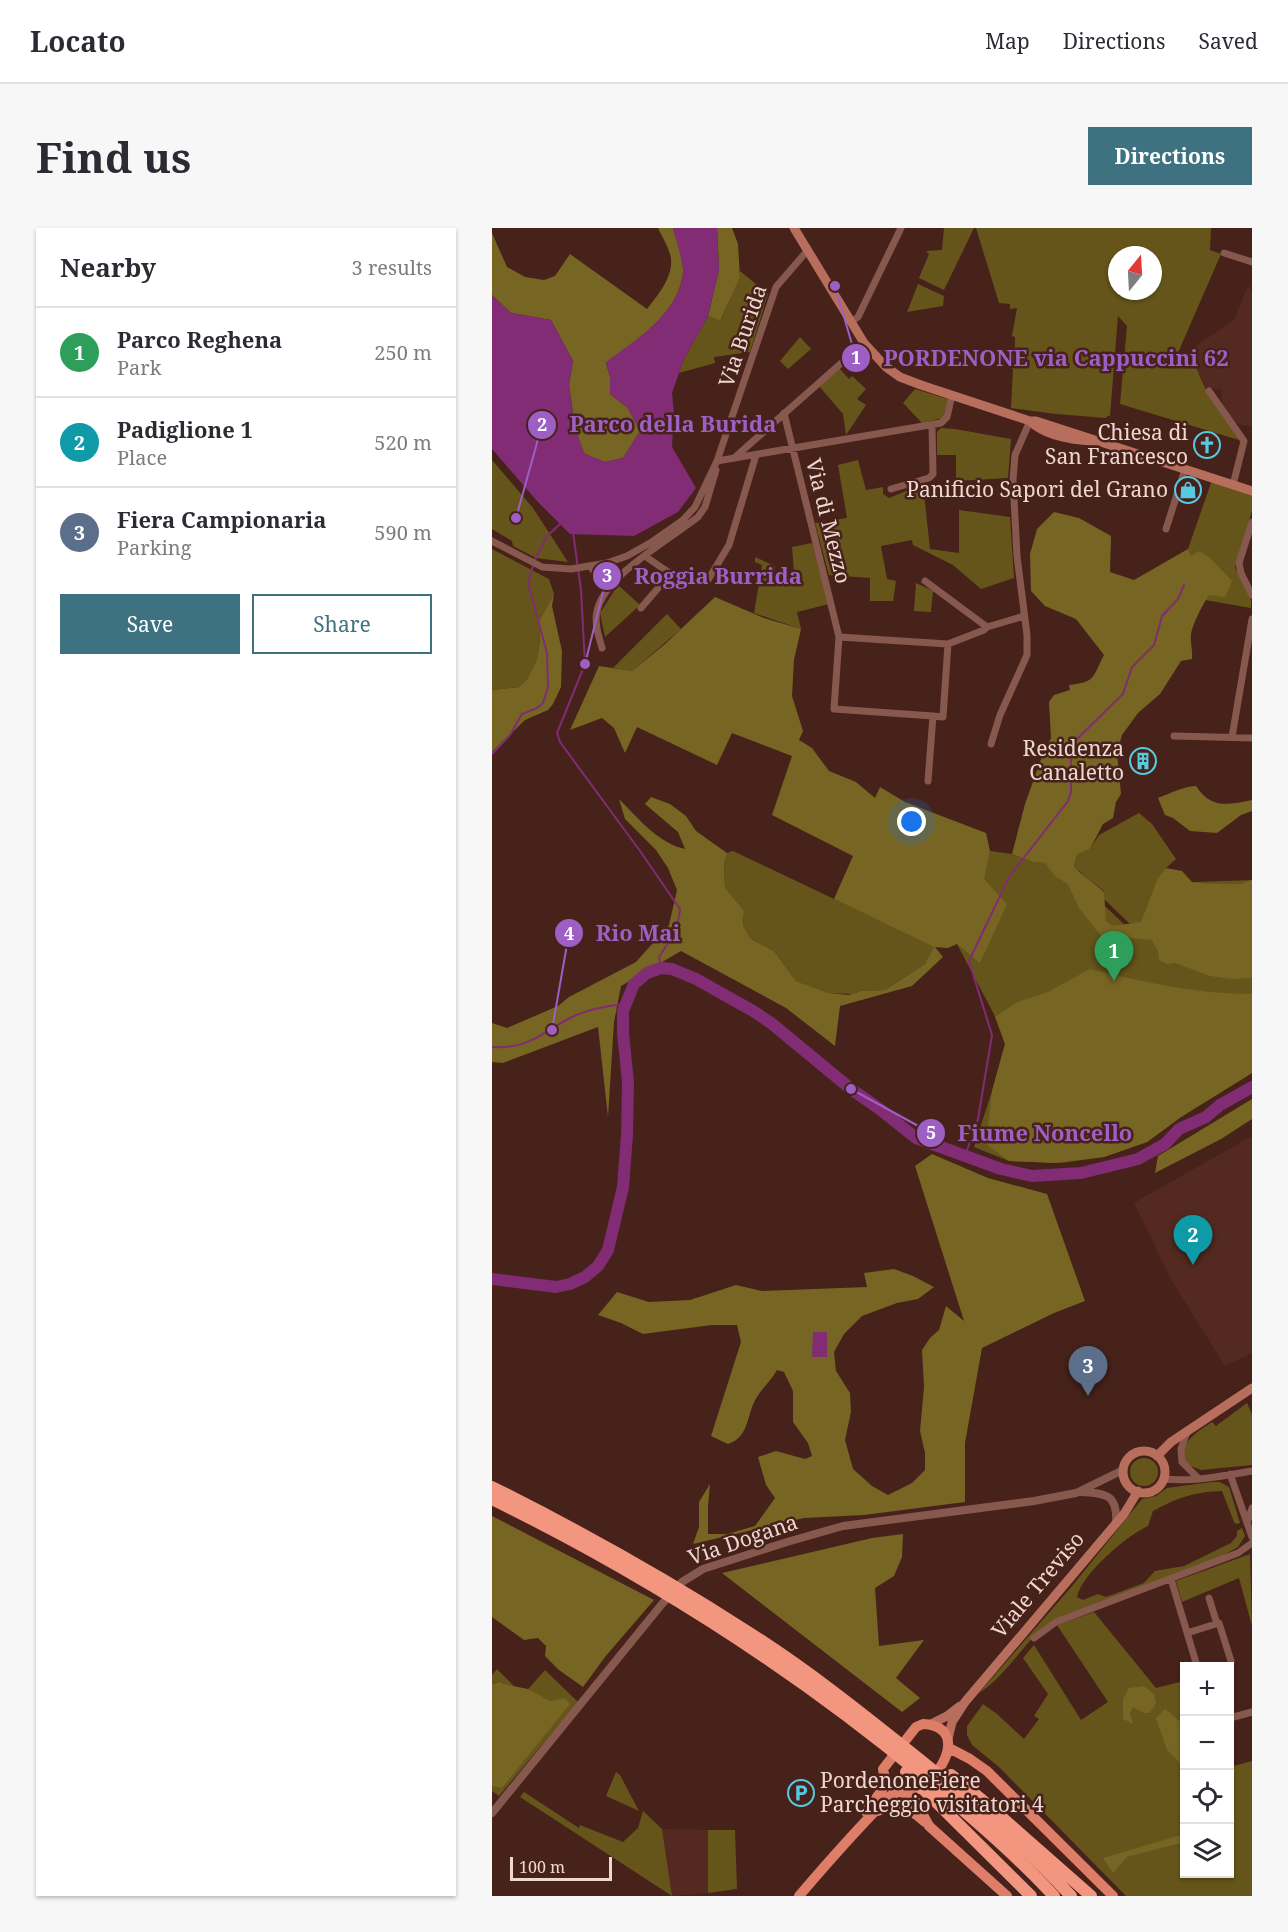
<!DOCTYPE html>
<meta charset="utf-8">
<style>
body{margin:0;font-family:"Noto Serif",serif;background:#f7f7f7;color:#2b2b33}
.controls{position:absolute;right:18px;bottom:18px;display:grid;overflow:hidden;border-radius:0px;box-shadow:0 2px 4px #0004}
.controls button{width:54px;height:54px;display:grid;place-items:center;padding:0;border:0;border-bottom:2px solid #e1e1e2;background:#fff;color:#2b2b33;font:30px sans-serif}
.compass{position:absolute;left:616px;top:18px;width:54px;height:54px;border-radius:50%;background:#fff;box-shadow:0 2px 4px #0004;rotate:18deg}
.scale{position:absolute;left:18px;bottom:15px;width:102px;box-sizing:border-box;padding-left:6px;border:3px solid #efd7d1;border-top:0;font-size:16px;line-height:21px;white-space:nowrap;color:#efd7d1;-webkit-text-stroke:4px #46221a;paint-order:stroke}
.you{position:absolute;left:420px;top:594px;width:21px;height:21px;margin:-15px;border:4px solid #fff;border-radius:50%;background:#1a73e8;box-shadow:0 0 0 9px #1a73e833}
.badge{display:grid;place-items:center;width:39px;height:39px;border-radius:50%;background:#3f7281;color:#fff;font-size:20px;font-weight:700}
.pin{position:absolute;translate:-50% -50px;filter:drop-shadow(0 2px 3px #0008)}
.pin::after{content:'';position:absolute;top:32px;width:21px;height:18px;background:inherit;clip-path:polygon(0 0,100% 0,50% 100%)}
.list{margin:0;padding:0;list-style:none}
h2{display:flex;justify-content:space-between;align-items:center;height:78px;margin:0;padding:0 24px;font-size:26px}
h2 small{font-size:20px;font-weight:400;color:#7c7c81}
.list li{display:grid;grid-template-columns:39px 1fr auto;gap:18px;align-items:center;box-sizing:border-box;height:90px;padding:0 24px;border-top:2px solid #e1e1e2}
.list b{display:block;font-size:22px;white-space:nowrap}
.list p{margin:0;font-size:20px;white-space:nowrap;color:#7c7c81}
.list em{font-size:20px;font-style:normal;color:#7c7c81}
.actions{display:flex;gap:12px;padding:18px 24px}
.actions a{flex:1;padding:14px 0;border:2px solid #3f7281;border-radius:0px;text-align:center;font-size:21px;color:#3f7281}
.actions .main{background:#3f7281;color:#fff}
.icon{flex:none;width:33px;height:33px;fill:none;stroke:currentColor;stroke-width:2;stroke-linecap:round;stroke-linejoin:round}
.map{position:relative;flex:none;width:760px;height:1668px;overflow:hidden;border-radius:0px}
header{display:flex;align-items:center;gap:36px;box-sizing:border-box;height:84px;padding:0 30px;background:#fff;border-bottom:2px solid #e1e1e2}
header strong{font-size:28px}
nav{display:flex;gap:33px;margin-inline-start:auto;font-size:21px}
.intro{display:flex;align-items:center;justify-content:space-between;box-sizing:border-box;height:144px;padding:0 36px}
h1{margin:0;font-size:42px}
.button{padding:15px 27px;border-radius:0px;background:#3f7281;color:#fff;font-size:21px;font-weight:700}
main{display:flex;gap:36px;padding:0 36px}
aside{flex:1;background:#fff;border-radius:0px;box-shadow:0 2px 4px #0004}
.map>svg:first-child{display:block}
</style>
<header>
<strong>Locato</strong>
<nav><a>Map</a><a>Directions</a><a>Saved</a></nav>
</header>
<div class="intro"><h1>Find us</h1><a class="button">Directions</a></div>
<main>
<aside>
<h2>Nearby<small>3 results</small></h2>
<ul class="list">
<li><span class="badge" style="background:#2e9e5b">1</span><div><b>Parco Reghena</b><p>Park</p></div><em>250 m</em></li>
<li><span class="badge" style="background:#0f9aa8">2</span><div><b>Padiglione 1</b><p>Place</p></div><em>520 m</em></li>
<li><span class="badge" style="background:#5c6f8a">3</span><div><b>Fiera Campionaria</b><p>Parking</p></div><em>590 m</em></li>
</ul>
<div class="actions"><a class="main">Save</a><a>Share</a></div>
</aside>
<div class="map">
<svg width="760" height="1668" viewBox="0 0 760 1668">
<rect width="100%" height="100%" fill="#46221a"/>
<path fill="#542a20" d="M756 57 760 64V199L743 195 730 175 729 161 713 160 709 148 685 128 698 122 742 92Z
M760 908V1125L733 1138 680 1053 642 975Z
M170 1601 216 1602V1665L180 1668Z"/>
<path fill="#65551a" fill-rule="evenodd" d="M452 0H482L452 62 427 50 437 26 434 23 450 22Z
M484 0H719L718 22 729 26 685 127 702 135 713 160 747 212 628 176 635 98 626 88 618 188H615L614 190 564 186 519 180 521 141 518 140 516 135 519 120 523 119V109L520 108 525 80 518 81V76L507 75ZM625 27H661V63H625Z
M248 43 276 66 258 124 222 129 223 135 187 145 192 131 216 88 228 93 248 50Z
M426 56 452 68 451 78 415 84Z
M308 109 319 121 296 141 288 133Z
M347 140 357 151 360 148 374 161 365 171 374 177 354 207 351 186 327 158Z
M423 161 456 171 451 190 430 195 411 175Z
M449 200 463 201 519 211 516 250 464 253V227H445V204Z
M0 232 41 280 76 334 44 330 21 318 20 313 0 301Z
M366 232 374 262 391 259V266L397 270 431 256 438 321 467 325V282L518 289 522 350 489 361 461 337 421 317 420 312 389 318 395 351 404 353 401 373H378V350L337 347 323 295 355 290 346 237Z
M720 252 760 265V283L743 339 759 372V380L713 372 696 321Z
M320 315 337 376 305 384 309 401 262 385 270 337 263 334V329L283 338V346L302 345 300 319Z
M0 321 57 351 62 366 47 393 48 413 45 431 35 451 27 459 0 462Z
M424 355 441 363 439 384 422 383Z
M126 357 148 377 113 409 108 385Z
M175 386 189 401 140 443 121 440Z
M647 585 660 596 684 631 674 640 650 693 677 655 760 652V845L689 889 655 914 612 929 569 935 517 933 482 919 500 863 513 816 506 794 465 716 498 623 520 626 541 634 568 635 638 702 648 695 638 696 612 671V663C602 654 591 648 582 638L585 627 598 621 607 607Z
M241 623 443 719 433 736 393 762 369 763 360 766 337 765 304 753 282 723 259 711 251 697 252 683 233 659 232 637 235 625Z
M755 1175 760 1186V1237L709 1242 694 1236C685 1215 705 1204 720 1194L724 1198Z
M638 1244a14 14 0 1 1 28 0a14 14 0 1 1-28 0Z
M720 1254H728L737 1259 748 1295 744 1296 742 1294 730 1263C702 1264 685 1270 661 1283L656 1298C634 1308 590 1346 585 1369L591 1372 606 1366 614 1369 652 1355 663 1343 692 1338 739 1315 745 1308V1303L750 1300 753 1308 746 1319 728 1329 551 1399C529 1420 512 1449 487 1465L581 1357 650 1271 664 1268 675 1260Z
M758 1326 760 1398 747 1350 690 1374 684 1353Z
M602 1384 664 1460 692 1453V1646H738V1539L760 1533V1668H634L507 1539 480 1517 475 1507V1498L491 1476 505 1486 532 1511 547 1491 542 1488 556 1466 531 1430 542 1417 589 1492 616 1474 565 1397Z
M5 1441 31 1467 53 1442 86 1474 7 1568 0 1563V1447Z
M124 1544 128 1547 147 1583 114 1568Z
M32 1564 87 1600 88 1597 131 1614 146 1600 151 1583 170 1601 180 1668 28 1569Z
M216 1602H243L245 1661 216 1665Z"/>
<path fill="#776523" d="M166 0H181C184 11 192 34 191 45 186 87 145 111 114 135L118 149V166L136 180 148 203 131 230 113 234 92 226 83 200 77 157 81 133 59 92 19 85 0 67V5L15 39 33 49 52 52 63 48 78 26 155 81C166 67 181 49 179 31 178 21 170 9 166 0Z
M225 0H240L246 16 248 50 228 93 216 88 227 42Z
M562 284 587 290 619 308 618 344 642 352 696 321 699 328 707 323 717 329 740 353 733 369 717 367C711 376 700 397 699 407 698 414 701 423 700 431L689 433 668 466 646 485 630 507 625 524 629 566 624 574 621 590 611 596 598 621 585 627 582 638C590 648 602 654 612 664L614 693 621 698 649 694 666 650 674 640 690 643 700 654 715 656H750L760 652V750L740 751 718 748 683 735 675 736 667 732 666 723 660 712 637 710 617 712 610 709 587 680 576 656 564 649 553 635 541 634 520 626 533 576 552 523 559 510 557 474 562 467 578 462 577 457C604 454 600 450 612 427L584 391 553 378 539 363 538 326 545 301Z
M62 366 60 378 70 423 69 459 61 476 56 482 33 492 0 524V462L27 459 35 451 45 431 48 413 47 393Z
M223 369 272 390 309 401 302 432 300 468 311 503 307 512 320 520 337 543 364 554 383 570 388 559 413 574 494 605 498 623 492 651 515 676 488 735 465 716 456 720 443 719 451 729 420 758 348 778 343 818 294 780 189 723 129 758 122 794 116 889 106 799 11 835 0 834V795L15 800 66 778 77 769 144 734 177 697 185 662 176 640 164 622 133 591 127 571C145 589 167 616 193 621L186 604 153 576 159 569 178 576 194 588 204 603 235 625 232 637 233 659 252 683 251 697 259 711 282 723 304 753 337 765 357 767 369 763 393 762 433 736 442 719 342 671 361 628 280 587 300 528 240 505 225 537 145 499 133 525 122 500 110 490 78 502 107 438 140 443 173 416Z
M704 558C719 581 735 577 760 572V583L749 587 725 605 698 603 681 590 673 587 666 570C679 565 690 559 704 558Z
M598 741C651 754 705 766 760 766V845L689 889 655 914 612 929 562 935 517 933 494 916 500 863 513 816 503 789 525 774 556 764Z
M760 871V891L729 911 663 945 666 928Z
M440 926 496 950 555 966 593 1073 562 1085 490 1120 473 1215V1274L372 1287 312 1290 201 1316 207 1299V1274L218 1256 216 1278V1306H235L263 1298 283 1270 274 1257 266 1229 284 1223 313 1231 320 1228 316 1215 301 1194V1163L292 1144 285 1142C279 1153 271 1159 265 1169 254 1186 258 1209 236 1216L219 1208 249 1114 245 1097H220L151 1106 129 1095 106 1087 125 1064 157 1074 198 1072 244 1057 270 1063 375 1059 372 1045 402 1041 421 1048 442 1059 426 1071 405 1075 370 1088 352 1106 342 1124 344 1143 358 1165 359 1184 353 1212 361 1241 380 1258 396 1267 420 1255 433 1242V1225L428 1203 432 1159 430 1122 438 1110 447 1102 454 1078 472 1093 423 938Z
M0 1288 162 1372 113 1429 91 1459 67 1442 53 1428 54 1418 46 1410 32 1412 0 1389Z
M411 1306 410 1329 402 1348 383 1360 387 1418 432 1412 404 1450 428 1470 410 1484 230 1345 380 1310Z
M8 1454 11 1456 36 1461 58 1473 73 1470 78 1476 10 1560 0 1558V1457Z
M652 1458 662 1466 664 1475 658 1485H652L641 1479 638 1485 641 1496 631 1491V1471L637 1460Z
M673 1481 692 1497V1539L675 1522 664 1490Z
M692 1606V1614L635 1629 621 1645 611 1630Z"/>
<path fill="#812c74" d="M181 0H225L227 42 216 88 192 131 180 165 182 185 180 219 204 260 186 284 142 308 78 306 45 273 0 221V67L19 85 59 92 81 133 77 157 83 200 92 225 113 234 131 230 148 203 136 180 118 166V149L114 134C145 111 186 87 191 45 192 34 184 11 181 0Z
M321 1104H335V1129H320Z"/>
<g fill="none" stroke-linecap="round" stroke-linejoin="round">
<path stroke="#812c74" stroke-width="2" d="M81 304 89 362 93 436 65 505 68 514 148 623 188 681 185 701 167 729 169 740
M43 332 54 309 68 296
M0 526 18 507 30 486 45 480 51 475 56 459 55 425 36 355 41 338
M0 819C37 821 48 806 78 790 95 781 113 778 133 776
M473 928 486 891 500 807 477 733 517 649 576 573 579 564V525L585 511 631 466 640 439 662 417 670 388 686 371 692 357"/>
<path stroke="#812c74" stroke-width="12" d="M0 1051 64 1059 78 1056 93 1049 106 1038 116 1022 131 959 135 907 136 854 131 805V783L142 756 155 745 169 740 180 741 204 751 261 783 279 795 359 861 389 882 424 910 509 941 540 948 589 945 646 931 673 916 687 901 714 889 728 877 760 859"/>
<path stroke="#87584d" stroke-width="7" d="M732 25 760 34
M359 94 366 89 409 0
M717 163 752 213 741 257
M292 185 347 409
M242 230 372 115
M225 233 449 195 455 189 460 167
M399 261 437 250 441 246 440 197
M760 294 747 335 749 345 760 367
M674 301 693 241
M0 313 50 339 79 341 115 335 135 328 158 315 191 292 203 279 225 233 284 59 315 23
M153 328C173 342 191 358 216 352L237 317 264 227
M99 339 114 363
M433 353 495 399
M149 380 179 345
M110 420C107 409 102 395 105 383 112 348 178 311 206 289L213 279 224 242
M441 488 342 481 347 409 456 416 492 402 495 399 532 388
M682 508 760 510
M740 509 760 391
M499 516 508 487 535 427V407L525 328 521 252 523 227 538 193
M436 553 441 488 451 489 456 416
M695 1204 689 1221 690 1234 707 1251
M738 1246 760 1309
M671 1251C701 1254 731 1248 760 1243
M755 1295 760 1280
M679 1351 705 1438
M717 1370 725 1396
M695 1405 727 1395 739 1433
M542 1410 564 1394 746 1325 760 1315
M738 1490 760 1484"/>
<path stroke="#87584d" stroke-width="8" d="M588 1264C615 1265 626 1267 624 1296
M0 1585 170 1376 190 1354 211 1341 295 1314 351 1298 542 1273 584 1265 631 1242"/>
<path stroke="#b86e5c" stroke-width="9" d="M302 0 372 115 394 139 408 149 429 157 538 193
M602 213C581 212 553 208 538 193H544L760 263
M631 1244a21 21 0 1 1 42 0a21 21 0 1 1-42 0Z
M665 1228 679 1214 760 1160
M439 1496 455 1488 468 1478
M456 1511 460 1494 473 1474 632 1286 646 1263"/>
<path stroke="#de7e68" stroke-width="10" d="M431 1496C490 1499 430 1583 402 1561 395 1556 392 1550 391 1541L424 1499Z
M457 1520 478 1531 495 1543 621 1668
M414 1565 424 1574 437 1598 515 1668
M386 1583C406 1571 418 1581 433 1594
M374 1584 390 1562 393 1552
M307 1668C336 1634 366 1600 398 1568L406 1564"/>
<path stroke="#f39680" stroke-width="12" d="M0 1259C88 1303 174 1351 256 1404 316 1442 372 1487 427 1531 480 1574 533 1618 579 1668
M0 1271C161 1350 312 1447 449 1563 487 1596 527 1630 562 1668
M414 1544 539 1668
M459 1547 490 1572 599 1668"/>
</g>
<defs>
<symbol id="church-ring" viewBox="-11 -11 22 22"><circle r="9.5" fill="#46221a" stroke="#57c9e1" stroke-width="1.5"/><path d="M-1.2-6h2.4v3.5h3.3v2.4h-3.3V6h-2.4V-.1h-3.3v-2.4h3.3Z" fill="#57c9e1"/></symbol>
<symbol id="shop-ring" viewBox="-11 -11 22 22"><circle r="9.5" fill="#46221a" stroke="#57c9e1" stroke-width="1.5"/><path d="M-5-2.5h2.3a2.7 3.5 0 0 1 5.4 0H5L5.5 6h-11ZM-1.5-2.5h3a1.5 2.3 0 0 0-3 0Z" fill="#57c9e1"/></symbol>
<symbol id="building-ring" viewBox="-11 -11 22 22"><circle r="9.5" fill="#46221a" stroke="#57c9e1" stroke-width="1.5"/><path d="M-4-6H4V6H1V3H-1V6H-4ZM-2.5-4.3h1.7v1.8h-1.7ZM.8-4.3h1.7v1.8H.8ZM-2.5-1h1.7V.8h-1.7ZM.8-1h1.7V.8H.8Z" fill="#57c9e1"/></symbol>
<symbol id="parking-ring" viewBox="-11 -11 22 22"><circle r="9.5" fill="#46221a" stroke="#57c9e1" stroke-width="1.5"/><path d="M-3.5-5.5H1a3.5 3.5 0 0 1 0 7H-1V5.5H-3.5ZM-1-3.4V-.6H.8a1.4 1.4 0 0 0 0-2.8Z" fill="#57c9e1"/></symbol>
</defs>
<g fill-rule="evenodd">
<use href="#church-ring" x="700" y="202" width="30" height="30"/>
<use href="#shop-ring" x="681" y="247" width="30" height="30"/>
<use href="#building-ring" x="636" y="518" width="30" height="30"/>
<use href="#parking-ring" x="294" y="1550" width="30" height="30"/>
</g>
<g text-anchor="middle" stroke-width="5" stroke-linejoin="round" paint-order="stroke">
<g font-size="21" fill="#efd7d1" stroke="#46221a">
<text transform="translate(251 108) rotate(-71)" y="7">Via Burida</text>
<text transform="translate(336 293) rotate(76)" y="7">Via di Mezzo</text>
<text transform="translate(251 1312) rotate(-19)" y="7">Via Dogana</text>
<text transform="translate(546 1357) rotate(-50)" y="7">Viale Treviso</text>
</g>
<g font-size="21" fill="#efd7d1" stroke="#46221a" text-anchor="end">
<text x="696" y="212">Chiesa di<tspan x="696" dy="24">San Francesco</tspan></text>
<text x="676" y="269">Panificio Sapori del Grano</text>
<text x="632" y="528">Residenza<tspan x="632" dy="24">Canaletto</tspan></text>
<text x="328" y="1560" text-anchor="start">PordenoneFiere<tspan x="328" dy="24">Parcheggio visitatori 4</tspan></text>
</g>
</g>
<path fill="none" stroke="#9e5fc4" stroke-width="2" d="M343 58L364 130M24 290L50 197M93 436L115 348M60 802L77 705M359 861L439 905"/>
<g fill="#9e5fc4" stroke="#46221a" stroke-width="2">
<circle cx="343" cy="58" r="6"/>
<circle cx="24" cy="290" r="6"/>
<circle cx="93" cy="436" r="6"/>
<circle cx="60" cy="802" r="6"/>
<circle cx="359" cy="861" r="6"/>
<circle cx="364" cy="130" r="15"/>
<circle cx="50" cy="197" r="15"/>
<circle cx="115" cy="348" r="15"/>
<circle cx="77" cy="705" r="15"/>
<circle cx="439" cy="905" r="15"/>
</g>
<g font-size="18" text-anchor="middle" font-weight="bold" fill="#fff">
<text x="364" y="136">1</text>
<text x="50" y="203">2</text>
<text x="115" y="354">3</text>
<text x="77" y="712">4</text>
<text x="439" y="911">5</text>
</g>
<g font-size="22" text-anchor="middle" font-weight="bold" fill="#9e5fc4" stroke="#46221a" stroke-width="5" stroke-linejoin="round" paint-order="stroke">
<text x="564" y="138">PORDENONE via Cappuccini 62</text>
<text x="181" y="204">Parco della Burida</text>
<text x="226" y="356">Roggia Burrida</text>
<text x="146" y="713">Rio Mai</text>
<text x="553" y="913">Fiume Noncello</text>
</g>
</svg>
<div class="controls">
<button>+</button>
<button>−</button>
<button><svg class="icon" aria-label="locate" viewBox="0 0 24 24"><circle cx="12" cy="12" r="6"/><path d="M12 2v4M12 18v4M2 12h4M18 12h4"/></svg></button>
<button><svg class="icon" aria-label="layers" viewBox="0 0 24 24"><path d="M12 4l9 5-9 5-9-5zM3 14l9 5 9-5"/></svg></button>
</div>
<svg class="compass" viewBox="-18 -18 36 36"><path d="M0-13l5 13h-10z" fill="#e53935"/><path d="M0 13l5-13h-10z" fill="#7c7c81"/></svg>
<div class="scale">100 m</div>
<div class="you"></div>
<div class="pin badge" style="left:622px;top:753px;background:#2e9e5b">1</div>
<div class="pin badge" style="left:701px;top:1037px;background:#0f9aa8">2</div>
<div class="pin badge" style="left:596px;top:1168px;background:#5c6f8a">3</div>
</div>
</main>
